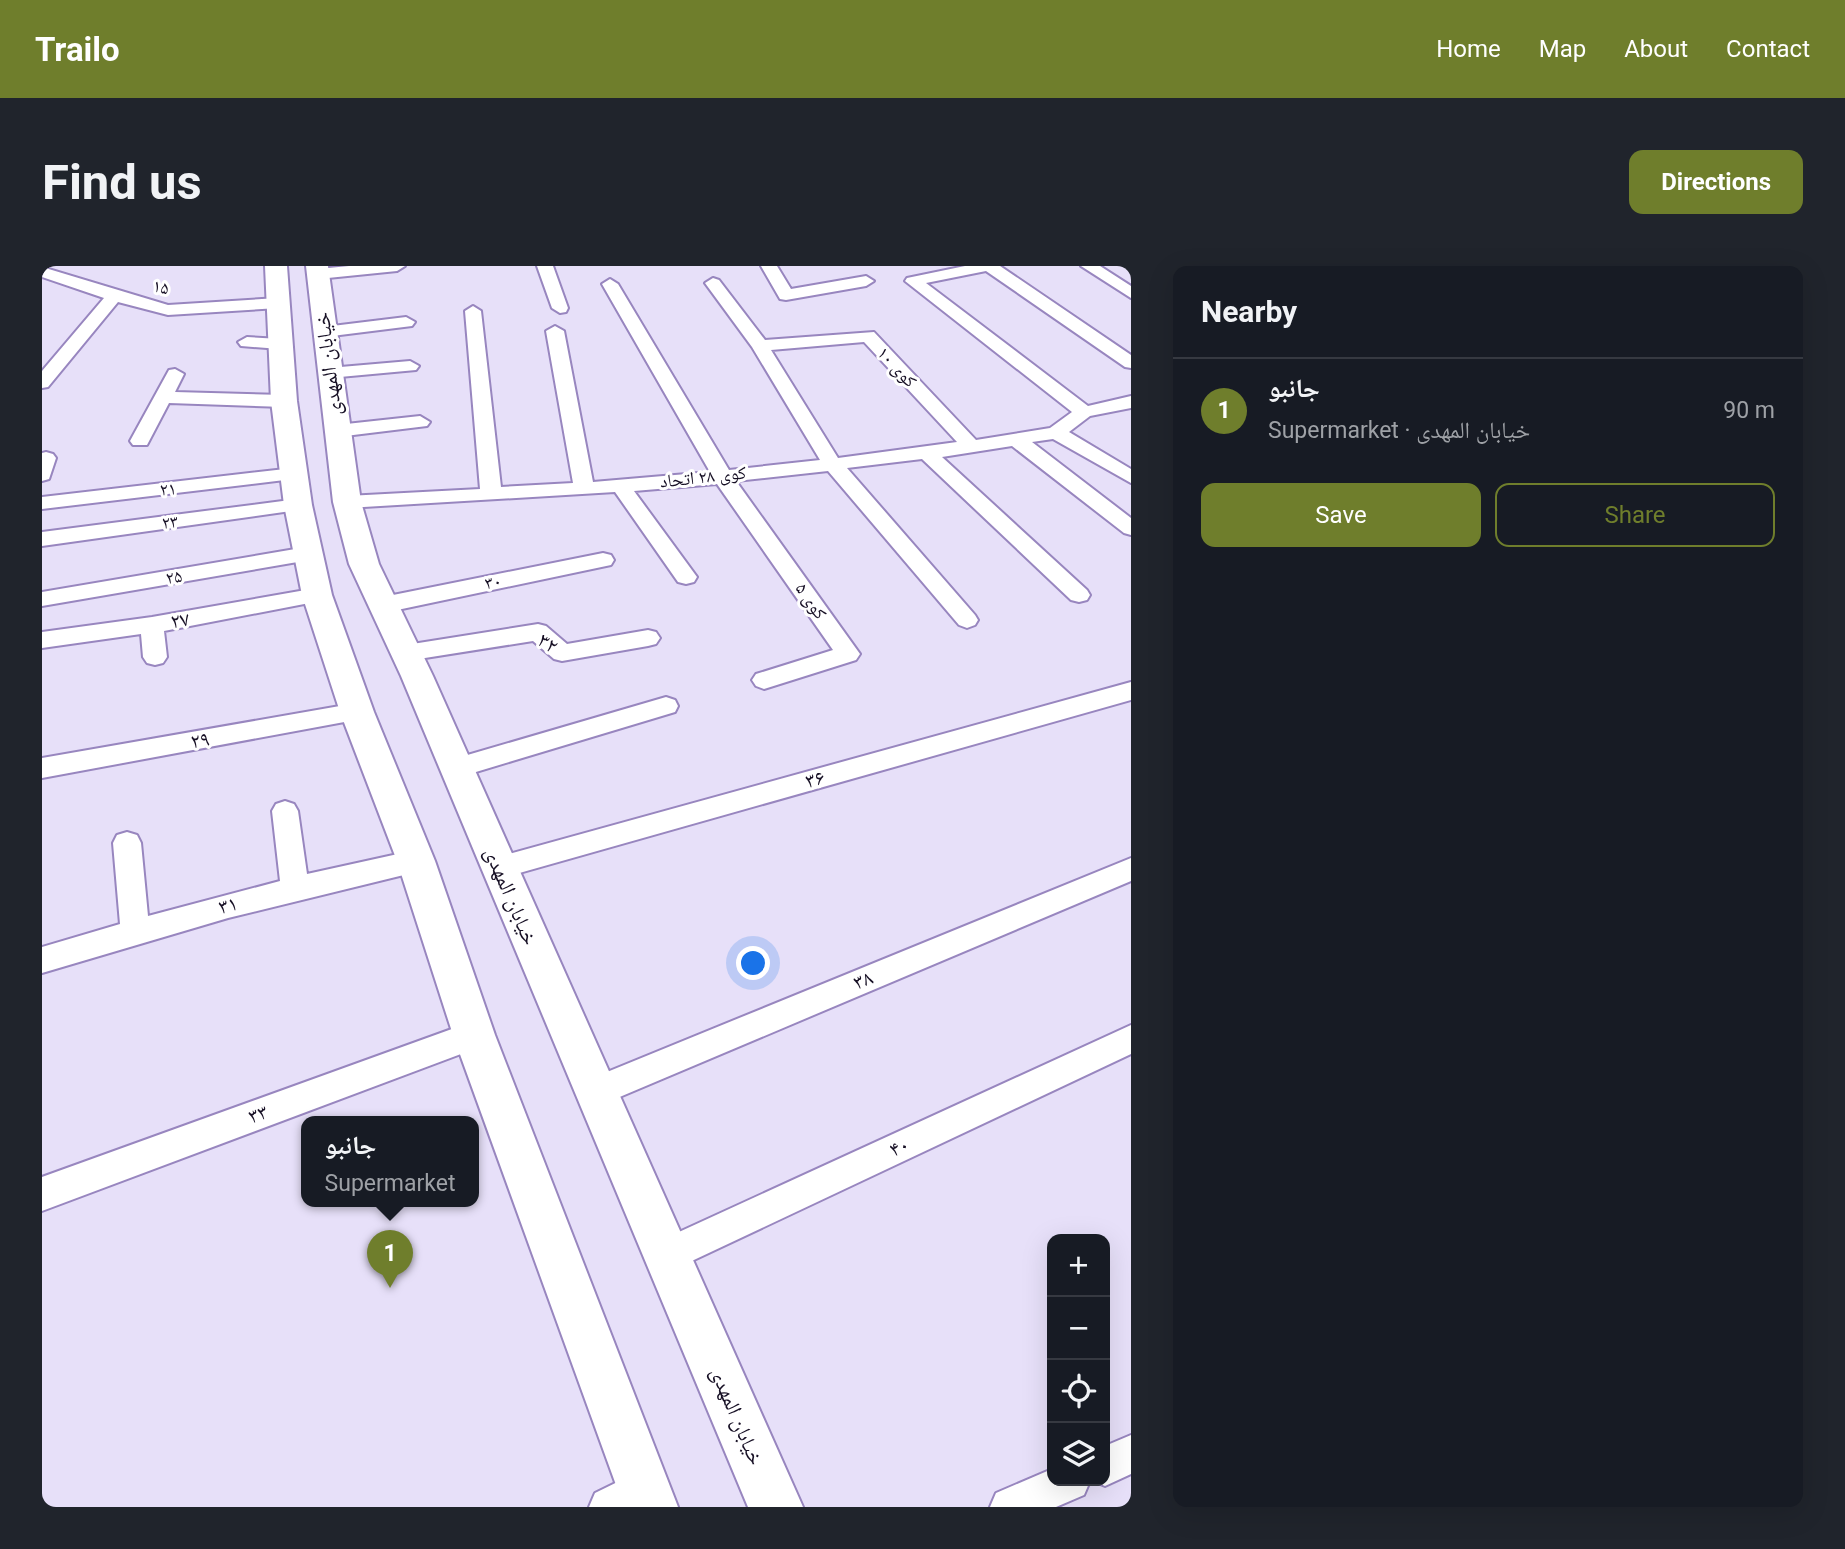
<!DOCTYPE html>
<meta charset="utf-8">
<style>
body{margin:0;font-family:Roboto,"Noto Naskh Arabic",sans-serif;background:#20242c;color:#f1f3f6}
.controls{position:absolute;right:21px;bottom:21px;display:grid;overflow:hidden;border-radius:14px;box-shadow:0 7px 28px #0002}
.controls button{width:63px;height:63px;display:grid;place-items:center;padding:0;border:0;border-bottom:2px solid #363941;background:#171b24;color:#f1f3f6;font:35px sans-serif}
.you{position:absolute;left:712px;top:698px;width:24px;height:24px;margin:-18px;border:5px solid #fff;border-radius:50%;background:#1a73e8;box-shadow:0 0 0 10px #1a73e833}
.badge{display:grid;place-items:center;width:46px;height:46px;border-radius:50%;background:#6f7e2c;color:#fff;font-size:23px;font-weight:700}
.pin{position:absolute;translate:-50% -58px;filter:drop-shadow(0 2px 4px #0008)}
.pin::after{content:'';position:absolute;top:37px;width:24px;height:21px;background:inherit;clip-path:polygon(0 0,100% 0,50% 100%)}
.popup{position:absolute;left:259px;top:850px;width:178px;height:91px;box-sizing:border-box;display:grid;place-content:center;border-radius:14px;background:#171b24;filter:drop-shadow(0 2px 5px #0005);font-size:23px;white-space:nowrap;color:#9ea1a6}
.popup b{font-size:26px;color:#f1f3f6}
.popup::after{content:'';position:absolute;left:50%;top:100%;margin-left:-14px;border:14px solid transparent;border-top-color:#171b24}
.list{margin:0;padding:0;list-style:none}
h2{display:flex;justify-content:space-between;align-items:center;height:91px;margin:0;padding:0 28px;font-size:30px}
h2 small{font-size:23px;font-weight:400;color:#9ea1a6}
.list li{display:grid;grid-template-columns:46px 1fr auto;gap:21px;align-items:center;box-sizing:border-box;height:105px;padding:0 28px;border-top:2px solid #363941}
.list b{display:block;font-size:26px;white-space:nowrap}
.list p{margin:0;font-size:23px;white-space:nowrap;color:#9ea1a6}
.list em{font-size:23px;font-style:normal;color:#9ea1a6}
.actions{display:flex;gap:14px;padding:21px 28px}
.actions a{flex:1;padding:16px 0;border:2px solid #6f7e2c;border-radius:14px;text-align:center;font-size:24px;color:#6f7e2c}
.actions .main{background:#6f7e2c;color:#fff}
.icon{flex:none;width:38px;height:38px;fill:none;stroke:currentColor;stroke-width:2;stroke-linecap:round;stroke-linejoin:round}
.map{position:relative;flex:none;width:1089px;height:1241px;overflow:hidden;border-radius:14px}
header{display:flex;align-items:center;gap:42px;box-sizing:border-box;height:98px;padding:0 35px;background:#6f7e2c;color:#fff}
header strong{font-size:33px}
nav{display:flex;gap:38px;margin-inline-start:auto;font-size:24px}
.intro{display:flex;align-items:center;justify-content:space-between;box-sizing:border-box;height:168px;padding:0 42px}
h1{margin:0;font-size:49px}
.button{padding:18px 32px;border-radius:14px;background:#6f7e2c;color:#fff;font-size:24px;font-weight:700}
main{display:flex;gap:42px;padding:0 42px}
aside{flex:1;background:#171b24;border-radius:14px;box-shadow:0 7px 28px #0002}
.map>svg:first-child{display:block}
</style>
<header>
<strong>Trailo</strong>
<nav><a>Home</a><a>Map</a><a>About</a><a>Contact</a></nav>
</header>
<div class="intro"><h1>Find us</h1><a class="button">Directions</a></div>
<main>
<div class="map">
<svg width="1089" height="1241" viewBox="0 0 1089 1241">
<rect width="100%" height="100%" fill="#e7e0f9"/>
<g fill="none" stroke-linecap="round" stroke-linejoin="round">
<defs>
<path id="street" d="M307 0H363L355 5 276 13 268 8 276 3Z
M495 0H511L526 42 524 46 518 47 510 42Z
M719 0H735L749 23 824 10 832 15 824 20 744 34 738 33Z
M923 0H958L1089 89V102L1083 101 944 5 884 17 1046 140 1089 130V142L1048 150 1027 166 1089 203V217L1011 173 990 176 1089 252V269L1082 267 970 180 900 191 1045 324 1048 329 1045 334 1037 336 1029 334 880 193 805 202 933 349 936 354 933 359 925 362 917 359 786 205 694 215 818 388 814 394 722 423 714 420 710 414 714 408 791 384 675 218 592 225 655 311 652 316 644 318 636 316 573 226 305 242 298 240 295 236 298 232 305 230 438 223 423 45 431 40 439 45 459 221 531 217 504 65 513 60 522 65 551 216 668 206 560 18 568 13 576 18 687 204 778 194 710 81 663 17 671 12 677 14 723 74 832 66 934 174 1008 162 1030 146 863 15 865 12ZM822 76 915 176 796 192 729 84Z
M1039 0H1058L1089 20V32Z
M0 1 126 39 236 32 244 37 236 42 126 49 76 36 6 121 0 122V105L62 32 0 11Z
M364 51 373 56 370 60 282 71 273 66 282 61Z
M205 71 238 73 247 78 238 83 199 80 196 76Z
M368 95 377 100 374 104 287 112 278 107 287 102Z
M133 103 142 108 133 126 242 129 251 135 242 141 127 137 105 179H91L88 175 127 104Z
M378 150 388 156 385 160 295 171 285 165 295 159Z
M4 186 11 188 14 192 7 213 0 215V187Z
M252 202 259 204 262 208 259 212 0 243V231Z
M256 233 263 235 266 239 263 243 0 280V266Z
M265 281 273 283 276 288 273 293 0 340V326Z
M561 287 569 289 572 294 569 299 341 347 333 344 330 339 333 334 341 331Z
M275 322 283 324 286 329 283 334 122 365 125 391 121 397 113 399 105 397 101 391 99 368 0 382V366L110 351Z
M496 358 504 360 525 378 606 364 614 366 618 372 614 378 606 380 520 395 512 393 491 375 364 395 356 393 352 387 356 381 364 379Z
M1089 416V434L456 613 446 610 442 602 446 594 456 591Z
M624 431 633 434 636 440 633 446 414 512 405 509 401 502 405 495Z
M315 437 324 440 327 446 324 452 0 512V492Z
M243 535 252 538 256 545 265 608 374 584 384 587 388 595 384 603 374 606 186 652 0 707V681L78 658 71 577 75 569 85 566 95 569 99 577 106 650 238 615 230 545 234 538Z
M1089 592V615L554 841 543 837 538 826 543 815Z
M432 755 443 759 447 769 443 779 0 945V911Z
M1089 759V788L637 1001 625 1007 613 1001 607 989 613 977Z
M1089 1169V1208L1063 1220 1051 1215H1063V1180Z
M602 1203 616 1209 622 1223 616 1237 608 1241H547L553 1227Z
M1010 1203V1215H1048L1042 1229 1014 1241H948L954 1227Z"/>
<path id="secondary" d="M223 0H245L255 135 270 239 290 329 332 446 393 595 453 769 636 1241H582L411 769 355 595 298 446 260 329 242 239 229 135Z
M264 0H286L319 236 337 298 391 410 761 1241H706L359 410 307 298 291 236Z"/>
</defs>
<use href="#street" stroke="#9886bf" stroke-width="4"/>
<use href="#secondary" stroke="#9886bf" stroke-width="4"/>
<use href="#street" fill="#fff" fill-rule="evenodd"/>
<use href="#secondary" fill="#fff" fill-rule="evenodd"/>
</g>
<g text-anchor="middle" stroke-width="6" stroke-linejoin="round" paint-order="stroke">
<g font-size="18" fill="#160f24" stroke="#fff">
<text transform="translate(119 21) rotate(11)" y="6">۱۵</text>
<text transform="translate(855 101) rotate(47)" y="6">کوی ۱۰</text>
<text transform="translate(661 211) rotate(-6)" y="6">کوی ۲۸ اتحاد</text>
<text transform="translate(126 223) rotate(-6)" y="6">۲۱</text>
<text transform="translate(128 256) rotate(-7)" y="6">۲۳</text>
<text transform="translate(132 311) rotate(-10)" y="6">۲۵</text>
<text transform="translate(451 316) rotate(-12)" y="6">۳۰</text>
<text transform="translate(769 335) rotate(55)" y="6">کوی ۵</text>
</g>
<g font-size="21" fill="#160f24" stroke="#fff">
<text transform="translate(286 98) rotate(-97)" y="7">خیابان المهدی</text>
<text transform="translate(138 354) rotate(-10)" y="7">۲۷</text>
<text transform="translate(506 377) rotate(32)" y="7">۳۲</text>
<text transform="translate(158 474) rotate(-10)" y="7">۲۹</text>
<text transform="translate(773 513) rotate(-16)" y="7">۳۶</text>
<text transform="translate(469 630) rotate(67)" y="7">خیابان المهدی</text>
<text transform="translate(186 639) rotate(-15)" y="7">۳۱</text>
<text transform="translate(821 714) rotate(-23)" y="7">۳۸</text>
<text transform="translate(216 848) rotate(-20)" y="7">۳۳</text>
<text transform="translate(857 881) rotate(-25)" y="7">۴۰</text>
<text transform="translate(695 1150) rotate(67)" y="7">خیابان المهدی</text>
</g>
</g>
</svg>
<div class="controls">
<button>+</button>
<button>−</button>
<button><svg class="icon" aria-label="locate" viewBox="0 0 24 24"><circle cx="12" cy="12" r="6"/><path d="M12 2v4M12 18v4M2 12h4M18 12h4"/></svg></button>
<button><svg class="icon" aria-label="layers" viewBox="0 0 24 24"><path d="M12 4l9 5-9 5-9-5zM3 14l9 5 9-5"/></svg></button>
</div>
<div class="you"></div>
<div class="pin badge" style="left:348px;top:1022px">1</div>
<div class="popup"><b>جانبو</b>Supermarket</div>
</div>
<aside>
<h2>Nearby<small></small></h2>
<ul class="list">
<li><span class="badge">1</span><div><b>جانبو</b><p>Supermarket · خیابان المهدی</p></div><em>90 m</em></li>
</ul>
<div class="actions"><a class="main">Save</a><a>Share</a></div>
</aside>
</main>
